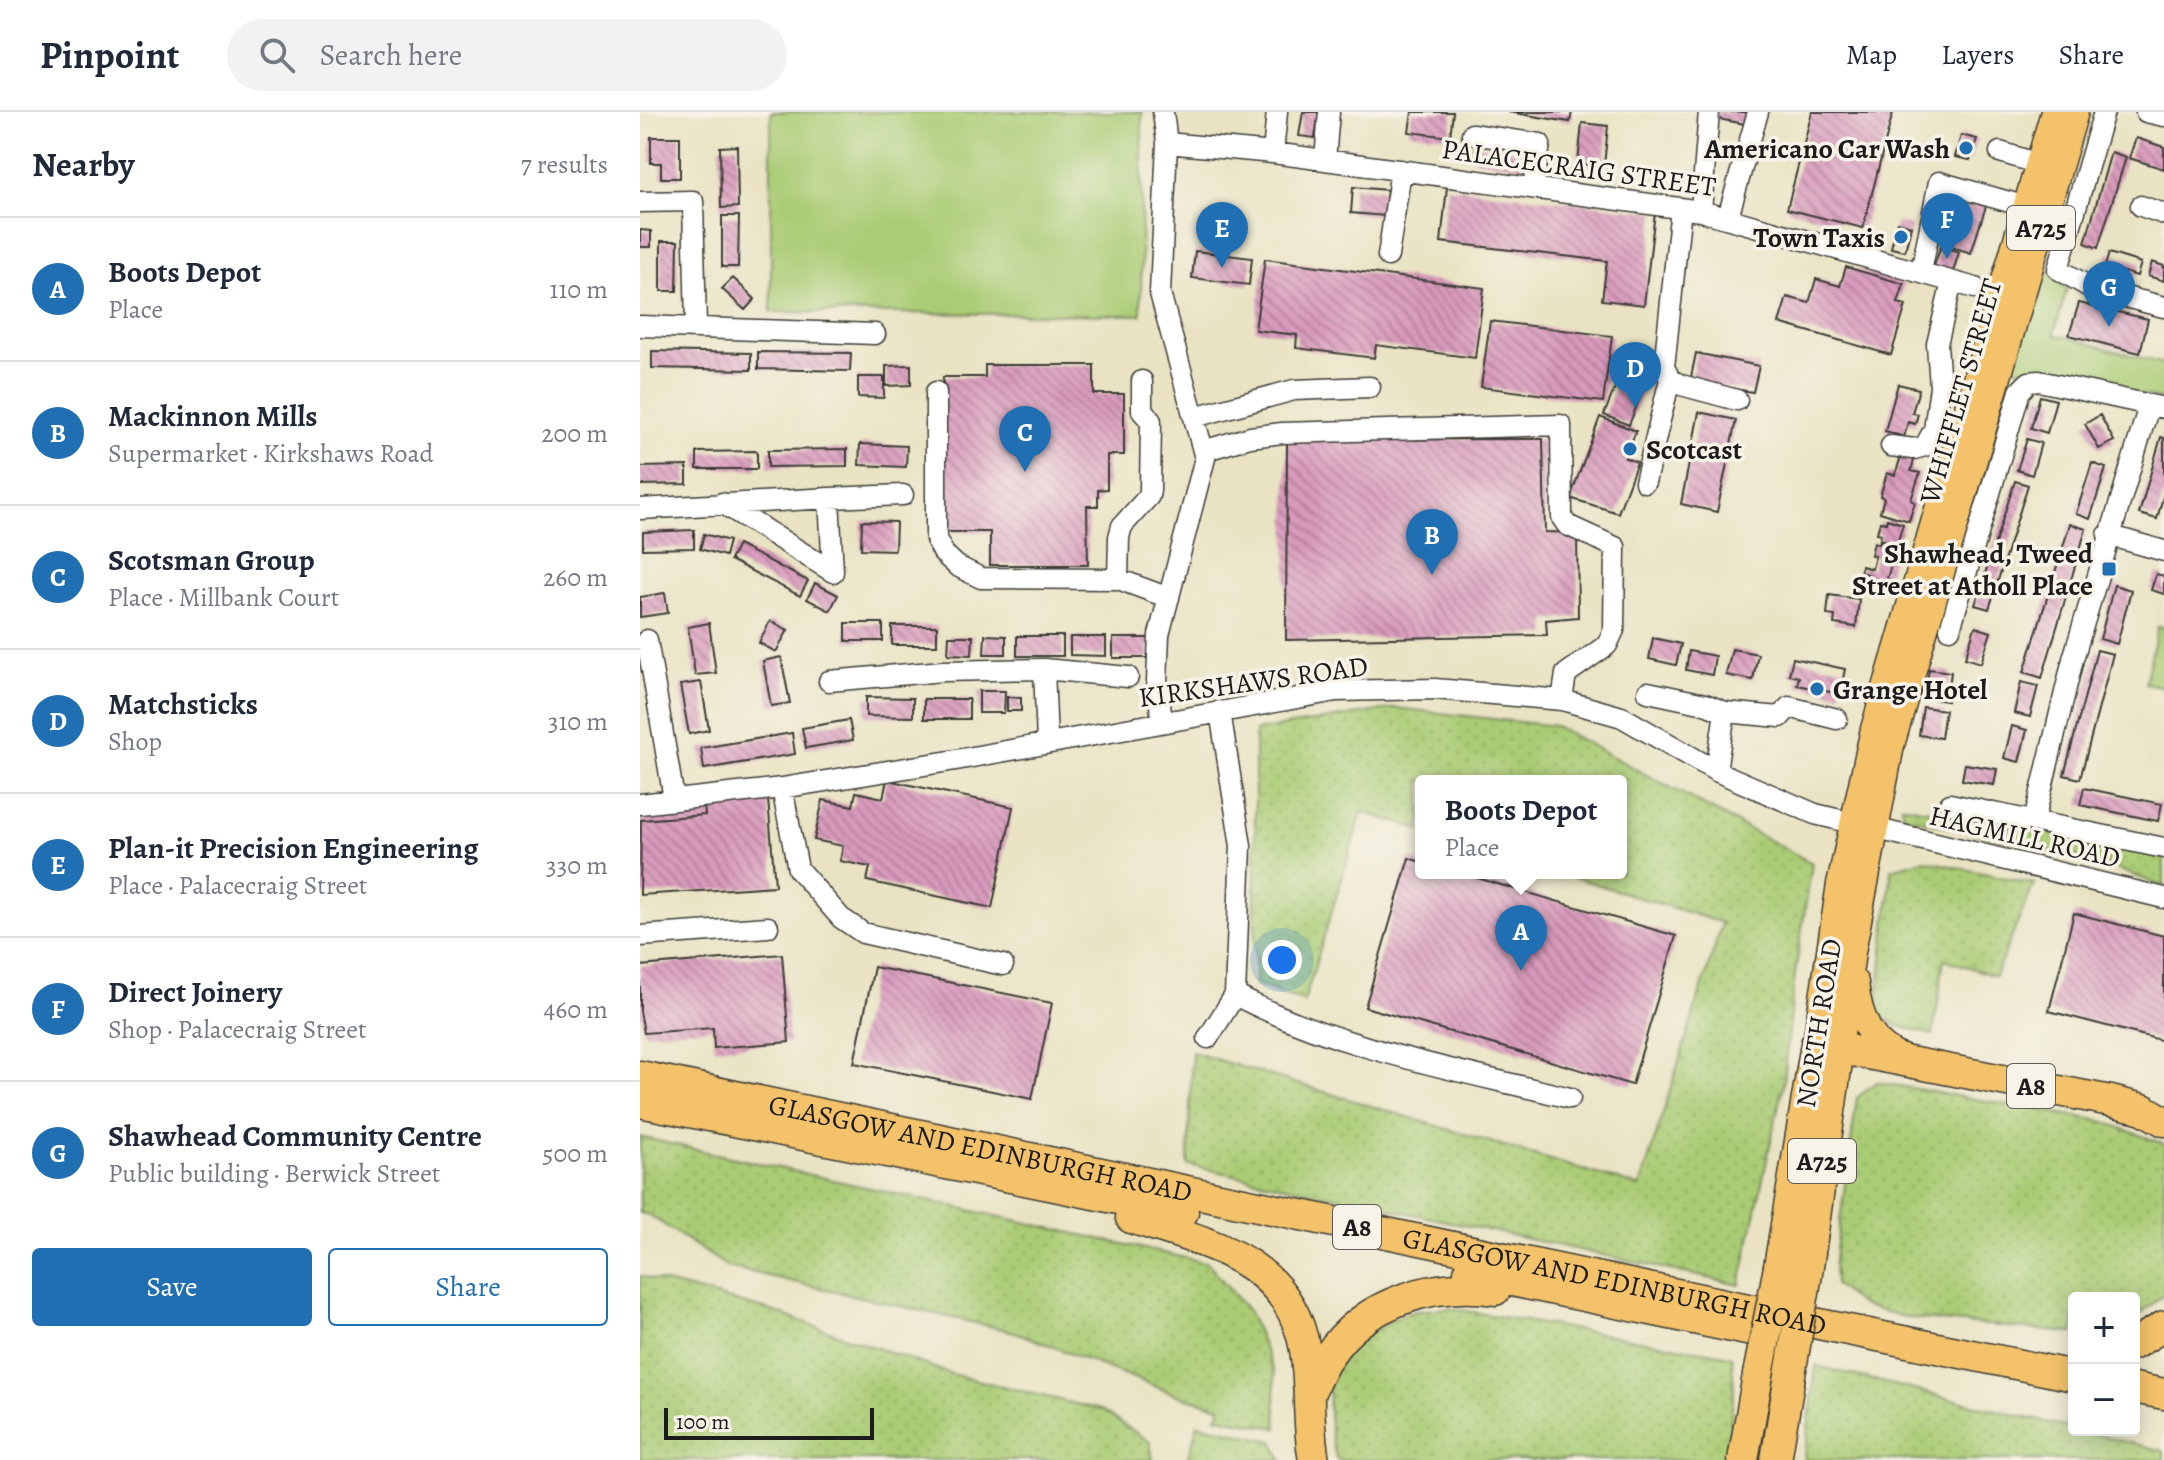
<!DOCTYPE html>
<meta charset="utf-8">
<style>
body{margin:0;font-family:Alegreya,serif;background:#f2f2f3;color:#1f2937}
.controls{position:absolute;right:24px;bottom:24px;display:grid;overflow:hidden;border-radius:8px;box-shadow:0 4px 20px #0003}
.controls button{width:72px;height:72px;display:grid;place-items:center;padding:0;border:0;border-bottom:2px solid #e0e1e3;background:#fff;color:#1f2937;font:40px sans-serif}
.scale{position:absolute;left:24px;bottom:20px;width:210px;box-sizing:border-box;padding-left:8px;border:4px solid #1c1c1c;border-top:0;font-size:22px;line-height:28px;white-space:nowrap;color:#1c1c1c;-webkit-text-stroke:6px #f7f3e8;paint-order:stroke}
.you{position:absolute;left:642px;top:848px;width:28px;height:28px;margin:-20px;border:6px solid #fff;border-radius:50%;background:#1a73e8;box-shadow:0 0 0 12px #1a73e833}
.badge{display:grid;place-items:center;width:52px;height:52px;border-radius:50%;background:#1f6fb2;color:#fff;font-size:26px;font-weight:700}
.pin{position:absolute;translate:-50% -66px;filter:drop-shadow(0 2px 4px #0008)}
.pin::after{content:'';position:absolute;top:42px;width:28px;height:24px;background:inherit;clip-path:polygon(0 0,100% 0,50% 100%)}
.popup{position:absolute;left:775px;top:663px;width:212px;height:104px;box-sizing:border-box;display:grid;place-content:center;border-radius:8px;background:#fff;filter:drop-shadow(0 2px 6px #0005);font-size:26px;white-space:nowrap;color:#747a83}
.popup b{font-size:30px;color:#1f2937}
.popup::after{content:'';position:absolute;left:50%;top:100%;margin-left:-16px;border:16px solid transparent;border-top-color:#fff}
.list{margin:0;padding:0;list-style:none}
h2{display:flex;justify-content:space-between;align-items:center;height:104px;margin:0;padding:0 32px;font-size:34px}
h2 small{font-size:26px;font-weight:400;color:#747a83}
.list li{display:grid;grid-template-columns:52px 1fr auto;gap:24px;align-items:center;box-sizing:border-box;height:144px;padding:0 32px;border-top:2px solid #e0e1e3}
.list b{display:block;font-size:30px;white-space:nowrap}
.list p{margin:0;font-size:26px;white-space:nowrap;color:#747a83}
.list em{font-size:26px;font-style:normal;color:#747a83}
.actions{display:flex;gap:16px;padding:24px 32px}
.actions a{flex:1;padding:18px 0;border:2px solid #1f6fb2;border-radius:8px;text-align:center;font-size:28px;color:#1f6fb2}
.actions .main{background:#1f6fb2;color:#fff}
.icon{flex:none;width:44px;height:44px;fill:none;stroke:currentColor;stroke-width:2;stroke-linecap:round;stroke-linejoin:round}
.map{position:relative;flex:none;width:1524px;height:1348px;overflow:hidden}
header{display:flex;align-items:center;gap:48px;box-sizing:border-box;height:112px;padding:0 40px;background:#fff;border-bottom:2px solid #e0e1e3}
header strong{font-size:38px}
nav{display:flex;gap:44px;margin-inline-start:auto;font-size:28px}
.search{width:560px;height:72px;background:#f2f2f3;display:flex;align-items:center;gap:20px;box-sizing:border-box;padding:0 28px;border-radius:44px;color:#747a83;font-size:30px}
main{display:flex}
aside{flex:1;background:#fff}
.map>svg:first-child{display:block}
</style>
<header>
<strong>Pinpoint</strong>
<div class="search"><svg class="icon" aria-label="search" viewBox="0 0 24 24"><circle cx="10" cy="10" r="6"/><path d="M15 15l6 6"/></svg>Search here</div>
<nav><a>Map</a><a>Layers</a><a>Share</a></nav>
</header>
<main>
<aside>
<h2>Nearby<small>7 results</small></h2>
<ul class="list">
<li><span class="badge">A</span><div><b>Boots Depot</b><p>Place</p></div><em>110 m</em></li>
<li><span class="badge">B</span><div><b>Mackinnon Mills</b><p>Supermarket · Kirkshaws Road</p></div><em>200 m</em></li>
<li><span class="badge">C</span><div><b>Scotsman Group</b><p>Place · Millbank Court</p></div><em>260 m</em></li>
<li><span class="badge">D</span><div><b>Matchsticks</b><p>Shop</p></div><em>310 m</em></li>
<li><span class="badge">E</span><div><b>Plan-it Precision Engineering</b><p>Place · Palacecraig Street</p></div><em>330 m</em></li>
<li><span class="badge">F</span><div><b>Direct Joinery</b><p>Shop · Palacecraig Street</p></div><em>460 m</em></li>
<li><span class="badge">G</span><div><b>Shawhead Community Centre</b><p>Public building · Berwick Street</p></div><em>500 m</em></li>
</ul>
<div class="actions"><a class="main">Save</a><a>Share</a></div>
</aside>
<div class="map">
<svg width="1524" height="1348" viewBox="0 0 1524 1348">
<defs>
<pattern id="grass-dots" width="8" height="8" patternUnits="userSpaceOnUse" patternTransform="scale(2)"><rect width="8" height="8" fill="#aacc74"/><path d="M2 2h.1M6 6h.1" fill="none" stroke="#92af64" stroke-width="1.8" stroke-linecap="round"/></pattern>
<pattern id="building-back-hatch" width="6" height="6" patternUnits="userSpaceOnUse" patternTransform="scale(2)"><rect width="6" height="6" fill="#d99abc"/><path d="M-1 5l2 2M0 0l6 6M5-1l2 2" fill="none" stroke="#af7d98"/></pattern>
</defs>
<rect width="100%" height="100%" fill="#f7f3e8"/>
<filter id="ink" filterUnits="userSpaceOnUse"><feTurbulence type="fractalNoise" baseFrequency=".0125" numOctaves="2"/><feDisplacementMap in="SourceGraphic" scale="16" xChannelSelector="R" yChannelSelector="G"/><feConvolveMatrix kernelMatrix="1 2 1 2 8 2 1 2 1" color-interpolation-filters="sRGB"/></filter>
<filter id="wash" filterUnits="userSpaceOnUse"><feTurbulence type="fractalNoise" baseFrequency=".006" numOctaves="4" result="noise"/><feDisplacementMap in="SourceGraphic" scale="32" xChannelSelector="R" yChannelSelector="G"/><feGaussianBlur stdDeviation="1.8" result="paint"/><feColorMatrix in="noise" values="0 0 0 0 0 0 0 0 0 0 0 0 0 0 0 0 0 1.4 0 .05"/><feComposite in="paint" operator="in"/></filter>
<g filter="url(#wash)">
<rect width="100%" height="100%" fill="#e9e3c3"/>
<path fill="url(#grass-dots)" stroke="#637448" stroke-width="2" d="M756 596 915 614 1172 751 1154 869 1143 973 1100 1173 548 1053 552 940 1000 1075 1082 811 920 761H981V669H781V718L722 700 664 890 615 872V619Z
M1261 693 1524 742V775L1462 751 1263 704Z
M1283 748 1394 772 1355 864 1304 847 1293 923 1259 914 1236 903 1252 757Z
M1236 970 1462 1009 1524 1032V1182L1494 1207V1186H1434V1221H1431L1269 1206 1223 1194 1195 1173 1194 1152 1217 986Z
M0 1025 568 1151 609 1200 634 1260 637 1316 577 1305 581 1295 540 1284 375 1220 88 1155 9 1103 0 1101Z
M0 1164 132 1199 311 1262 461 1298 510 1330 513 1348H0Z
M809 1196 1092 1244 1094 1279 1086 1348H697C691 1331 686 1291 690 1273 696 1244 739 1212 765 1202 778 1197 795 1198 809 1196Z
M1176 1254 1524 1339V1348H1164Z
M558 1312 633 1329 642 1348H547Z"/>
<path fill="#aacc74" stroke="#637448" stroke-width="2" d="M131 0H502L501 203 131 200Z
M1397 160 1410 161 1427 177 1414 222 1524 252V288L1372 255Z
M1518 514 1524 515V575L1505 571Z"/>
<g id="blocks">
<path fill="url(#building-back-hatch)" d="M663 0H679L675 26 659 24Z
M772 0H813L810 25 769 20Z
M868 0H932L930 10Z
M1075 0H1107L1105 12 1073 6Z
M1172 0H1253L1223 116 1147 97Z
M942 11 968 14 964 54 938 51Z
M1321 23 1337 27 1330 48 1315 45Z
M11 25H40V66H21V51H11Z
M1496 26 1524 35V57L1489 46Z
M836 33 887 40 885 55 834 48Z
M97 34 98 95 81 96 80 35Z
M1471 40 1486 45 1458 136 1445 131Z
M713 75 747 78 745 104 711 101Z
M807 75 1015 100 1004 193 962 188 967 149 801 130Z
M1320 82 1347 91 1331 141 1303 132 1313 102 1305 100 1310 86 1318 88Z
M82 104H99L98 155H82Z
M1257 110 1271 114 1265 139 1251 136Z
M0 118 11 119V135H0Z
M21 129H38L37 179H21Z
M1301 134 1319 140 1313 160 1294 154Z
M555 139 612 146 609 173 552 166Z
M1469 141 1501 151 1497 164 1465 154Z
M625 147 844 176 835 246 736 233 734 246 656 236 657 223 615 218Z
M1512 150 1524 154V169L1508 164Z
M1206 155 1264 172 1258 191 1266 193 1251 243 1139 211 1147 185 1169 191 1176 167 1200 174Z
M93 166 115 187 105 198 82 177Z
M1439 191 1508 207 1500 241 1429 223Z
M850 209 972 224 963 290 841 275Z
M12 239 111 241V258L12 256Z
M118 240 211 241 210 259 118 257Z
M1056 241 1119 254 1113 280 1050 270Z
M271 253V273L246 274V254Z
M345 253H454V282H484V343H467V377L458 378V394H447L448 453H350V420H304L303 265H345Z
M218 265H244V286L218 285Z
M978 268 1003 278 989 313 964 303Z
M1258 272 1279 277 1272 301 1278 302 1275 312 1268 310 1264 325 1245 319Z
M1400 284 1416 288 1407 321 1391 316Z
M1059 300 1096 308 1077 400 1041 392Z
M1460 303 1474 329 1459 337 1445 312Z
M960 305 996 319 985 346 997 350 978 401 930 386Z
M1521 325 1524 326V381L1517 407 1499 402Z
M903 327 905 420 937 421 938 505 906 508 907 523 646 528 647 328Z
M1387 327 1401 331 1392 363 1377 358Z
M220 332 267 334 266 355 219 353Z
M207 337V354L128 355V338Z
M117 339V357H57V340Z
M1262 341 1275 345 1271 359 1280 361 1271 388 1275 390 1269 409 1240 400 1244 386 1240 384 1247 361 1255 363Z
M1452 351 1466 356 1450 407 1436 402Z
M47 354V372L0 373V355Z
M1375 369 1388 373 1349 497 1335 493Z
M1247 407 1263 412 1257 432 1240 427 1241 422 1237 421 1240 410 1246 411Z
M222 409 256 410 255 438 221 437Z
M1430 412 1446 417 1402 566 1384 560Z
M54 418V436L3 437V420Z
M64 422 89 429 85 444 60 437Z
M1240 428 1257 433 1245 473 1229 469 1230 463 1220 460 1222 454 1232 457 1235 444 1231 443 1234 430 1239 432Z
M98 433 168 469 160 484 90 448Z
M1516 462 1524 464V482L1511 478Z
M175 471 198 483 190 499 167 487Z
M1474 473 1491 478 1477 532 1460 527Z
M25 481 28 501 0 505V485Z
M1189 483 1219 487 1216 515 1194 512 1195 504 1187 503Z
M130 509 148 518 136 540 119 531Z
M69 511 76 561 55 563 48 515Z
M206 511H243V529H206Z
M252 514H297V533H252Z
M1335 515 1351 520 1341 551 1325 546Z
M345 523 366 524V542H344Z
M309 524H333L332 543 308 542Z
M377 524H423V544H377Z
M430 525H466V544L430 543Z
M473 526H509V546H473Z
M1013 526 1041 532 1036 553 1009 547Z
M1092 537 1118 542 1113 568 1086 563Z
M1457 538 1473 542 1440 667 1424 663Z
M1049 539 1075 544 1072 563 1046 558Z
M141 545 150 591 131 594 123 549Z
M1153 546 1205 557 1200 582 1157 573 1159 565 1149 563Z
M1289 557 1311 560 1307 589 1285 586Z
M61 570 69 618 49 622 40 573Z
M1381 570 1398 574 1390 605 1374 601Z
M339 579H365L364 601H339Z
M226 585 273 586V605L226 604Z
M367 585 381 586V599H367Z
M284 587H329V607H284Z
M1283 595 1305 598 1301 626 1279 623Z
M209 608 213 628 166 636 162 616Z
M1372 614 1387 618 1379 650 1364 646Z
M152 621 155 642 64 657 61 636Z
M1325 652 1357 657 1354 673 1322 668Z
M247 668 373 695 352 796 227 769 230 755 200 749 203 734 174 728 183 688 213 694 216 680 243 686Z
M1444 676 1522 692 1518 709 1440 693Z
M128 687 135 774 0 783 1 708 65 703 64 691Z
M769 746 781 750V761H820L1036 824 992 973 725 895Z
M1434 801 1524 824V929L1409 899Z
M142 842 149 930 74 936 73 916 4 921 0 899V854Z
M234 855 412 891 392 987 214 951Z"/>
</g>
</g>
<g filter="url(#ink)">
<use href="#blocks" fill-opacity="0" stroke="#3b3a35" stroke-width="2"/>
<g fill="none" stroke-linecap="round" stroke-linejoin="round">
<defs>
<path id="minor" d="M1464 0 1418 157 1451 176 1524 195
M1506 0 1524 4
M832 22 900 32 893 76
M527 31 633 41 1061 99 1335 176
M1360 40 1399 52
M633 41 637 0
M685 48 689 0
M0 90 53 89 56 215
M1501 94 1524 102
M1041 96 1024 255 1030 267 1041 273 1097 288
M1061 99 1069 0
M1088 105 1118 0
M748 144 761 58
M1281 160 1299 70 1387 95
M0 214 235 222
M502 269V299L511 309 510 378 509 384 482 414 479 425 478 467 529 486
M296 280V427L304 442 317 454 341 466 478 467
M554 305 654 278 730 275
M1251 334 1274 337 1285 334 1294 318 1300 275 1297 232 1312 170
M563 339 610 325 642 321 921 313 922 406 927 413 975 435 974 518 967 533 926 562 922 588
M1005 370 1030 267
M82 391 193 460 189 386 263 383
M0 397 189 386
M1468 423 1524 439
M1310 517 1380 279 1389 270 1399 269 1524 296
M7 528 34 687
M404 557 488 565
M189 569 303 559 404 557 407 630
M1008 580 1065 592 1085 600 1076 659
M580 599 601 734 595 883C698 937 818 958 930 986
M1085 600 1140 605 1149 595 1197 607
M522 609 517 569 519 523 565 346 520 181 527 31 523 0
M142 676 158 757 201 806 223 821 363 853
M0 692 142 676 316 648 696 579 795 577 922 588 982 605 1076 659 1175 702 1524 786
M1310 692 1524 736
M1394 709 1433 547 1509 294
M0 824 128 815
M568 926 595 883"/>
<path id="major" d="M1215 871C1219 906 1230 934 1264 947
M1176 932 1200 772 1234 617 1414 0
M1199 936 1212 840 1251 633 1435 0"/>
<g id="highway">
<path id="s1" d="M0 964 1184 1213 1434 1264"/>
<path d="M0 990 543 1100"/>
<path d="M491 1106C565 1130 650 1147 665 1238 671 1275 667 1312 674 1348"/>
<path d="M1139 1155 1176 932 1471 989 1503 997 1524 1009"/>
<path d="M829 1160 1126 1222"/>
<path d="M1167 1162 1199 936"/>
<path d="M1494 1232 1524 1214"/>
<path d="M1494 1276 1524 1282"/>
<path d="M669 1282C675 1269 681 1255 689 1243 724 1190 794 1169 855 1178"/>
<path d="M1103 1348 1118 1263"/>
<path d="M1136 1348 1149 1269"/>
</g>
</defs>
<use href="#minor" stroke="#3b3a35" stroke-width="23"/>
<use href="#major" stroke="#3b3a35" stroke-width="29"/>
<use href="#highway" stroke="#3b3a35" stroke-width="33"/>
<use href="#minor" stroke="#fff" stroke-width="20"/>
<use href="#major" stroke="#f4c26a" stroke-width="26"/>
<use href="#highway" stroke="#f4c26a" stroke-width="30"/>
<defs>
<path id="highway-bridge" d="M1118 1263 1139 1155
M1149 1269 1167 1162"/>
</defs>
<use href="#highway-bridge" stroke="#3b3a35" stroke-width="33" stroke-linecap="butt"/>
<use href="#highway-bridge" stroke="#f4c26a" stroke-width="30"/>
</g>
</g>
<g fill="#1f6fb2" stroke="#f7f3e8" stroke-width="3">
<circle cx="1326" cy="36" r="8"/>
<circle cx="1261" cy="125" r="8"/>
<circle cx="990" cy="337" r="8"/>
<rect x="1461" y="449" width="16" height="16" rx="4"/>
<circle cx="1177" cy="577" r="8"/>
</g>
<g text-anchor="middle" stroke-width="7" stroke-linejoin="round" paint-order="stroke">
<g fill="#f7f3e8" stroke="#5e5c59" stroke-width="2">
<rect x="1367" y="94" width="68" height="44" rx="6"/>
<rect x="1367" y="952" width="48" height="44" rx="6"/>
<rect x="1148" y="1027" width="68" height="44" rx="6"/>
<rect x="693" y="1093" width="48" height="44" rx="6"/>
</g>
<g font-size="26" font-weight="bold" fill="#1c1c1c">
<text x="1401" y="125">A725</text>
<text x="1391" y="983">A8</text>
<text x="1182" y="1058">A725</text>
<text x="717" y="1124">A8</text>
</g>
<g font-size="28" font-weight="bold" fill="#1c1c1c" stroke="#f7f3e8" text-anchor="end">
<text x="1310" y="46">Americano Car Wash</text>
<text x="1245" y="135">Town Taxis</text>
<text x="1006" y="347" text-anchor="start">Scotcast</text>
<text x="1453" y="451">Shawhead, Tweed<tspan x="1453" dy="32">Street at Atholl Place</tspan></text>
<text x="1193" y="587" text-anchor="start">Grange Hotel</text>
</g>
<g font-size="28" fill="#1c1c1c" stroke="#f7f3e8">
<text transform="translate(939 55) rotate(8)" y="10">PALACECRAIG STREET</text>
<text transform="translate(1320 279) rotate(-74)" y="10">WHIFFLET STREET</text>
<text transform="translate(613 569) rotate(-8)" y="10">KIRKSHAWS ROAD</text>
<text transform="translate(1385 724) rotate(13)" y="10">HAGMILL ROAD</text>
<text transform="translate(1178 911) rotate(-81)" y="10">NORTH ROAD</text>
<text dy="10" stroke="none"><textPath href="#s1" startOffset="348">GLASGOW AND EDINBURGH ROAD</textPath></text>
<text dy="10" stroke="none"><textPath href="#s1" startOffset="996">GLASGOW AND EDINBURGH ROAD</textPath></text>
</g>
</g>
</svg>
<div class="controls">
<button>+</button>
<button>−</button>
</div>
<div class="scale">100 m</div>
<div class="you"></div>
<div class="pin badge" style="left:881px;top:859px">A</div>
<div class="popup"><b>Boots Depot</b>Place</div>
<div class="pin badge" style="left:792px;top:463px">B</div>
<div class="pin badge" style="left:385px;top:360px">C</div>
<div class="pin badge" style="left:995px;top:296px">D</div>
<div class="pin badge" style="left:582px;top:156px">E</div>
<div class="pin badge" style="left:1307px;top:147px">F</div>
<div class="pin badge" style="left:1469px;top:215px">G</div>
</div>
</main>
